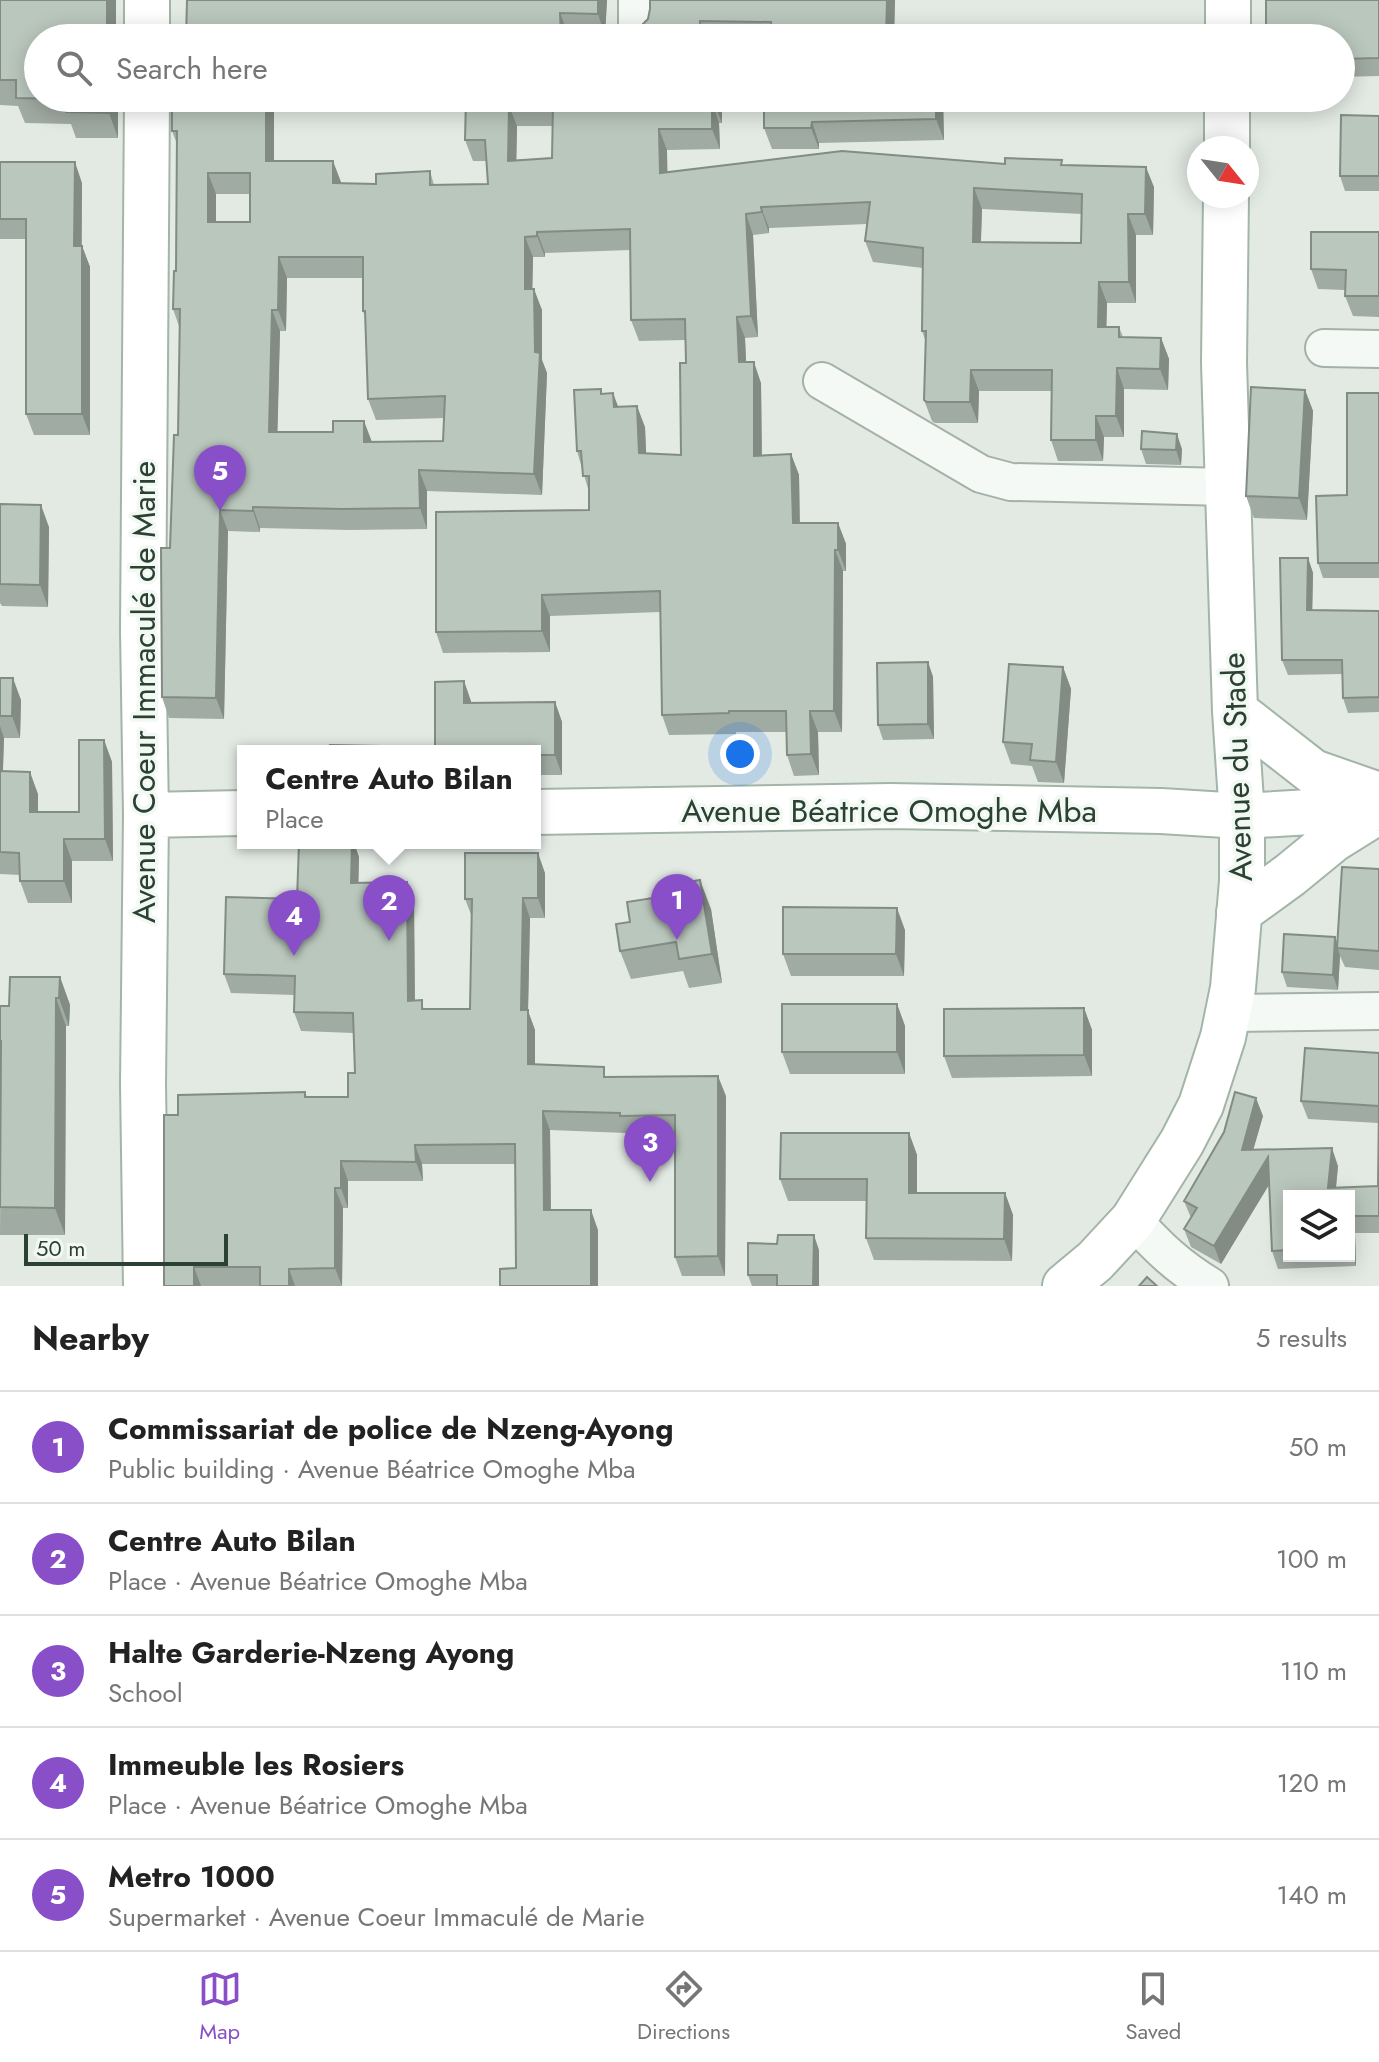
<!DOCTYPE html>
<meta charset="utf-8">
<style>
body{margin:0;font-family:Jost,sans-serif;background:#f6f6f6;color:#222}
.controls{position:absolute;right:24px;bottom:24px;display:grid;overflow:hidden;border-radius:0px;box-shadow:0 4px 20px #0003}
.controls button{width:72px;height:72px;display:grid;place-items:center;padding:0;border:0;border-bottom:2px solid #e0e0e0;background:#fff;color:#222;font:40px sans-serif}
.compass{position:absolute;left:1187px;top:136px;width:72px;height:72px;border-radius:50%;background:#fff;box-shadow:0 4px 20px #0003;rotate:120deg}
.scale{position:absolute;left:24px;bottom:20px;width:204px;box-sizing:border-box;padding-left:8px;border:4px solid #2b4131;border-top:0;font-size:22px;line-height:28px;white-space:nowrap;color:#2b4131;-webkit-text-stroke:6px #f2f8f3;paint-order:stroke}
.you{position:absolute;left:740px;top:754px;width:28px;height:28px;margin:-20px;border:6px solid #fff;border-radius:50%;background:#1a73e8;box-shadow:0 0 0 12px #1a73e833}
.badge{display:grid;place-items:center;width:52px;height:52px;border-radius:50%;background:#884fc8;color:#fff;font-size:26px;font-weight:700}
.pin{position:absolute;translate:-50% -66px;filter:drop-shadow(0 2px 4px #0008)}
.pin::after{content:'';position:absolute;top:42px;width:28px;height:24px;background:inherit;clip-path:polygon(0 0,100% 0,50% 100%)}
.popup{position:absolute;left:237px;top:745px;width:304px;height:104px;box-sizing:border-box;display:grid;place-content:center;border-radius:0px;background:#fff;filter:drop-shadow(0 2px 6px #0005);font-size:26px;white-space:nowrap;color:#767676}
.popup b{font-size:30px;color:#222}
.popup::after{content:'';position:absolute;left:50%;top:100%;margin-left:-16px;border:16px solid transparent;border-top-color:#fff}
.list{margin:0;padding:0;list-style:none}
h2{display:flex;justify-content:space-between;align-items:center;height:104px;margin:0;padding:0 32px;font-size:34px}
h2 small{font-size:26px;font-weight:400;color:#767676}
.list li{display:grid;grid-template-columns:52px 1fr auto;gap:24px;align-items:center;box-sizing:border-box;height:112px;padding:0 32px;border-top:2px solid #e0e0e0}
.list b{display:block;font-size:30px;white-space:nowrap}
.list p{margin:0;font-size:26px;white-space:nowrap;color:#767676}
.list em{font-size:26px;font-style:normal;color:#767676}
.icon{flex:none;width:44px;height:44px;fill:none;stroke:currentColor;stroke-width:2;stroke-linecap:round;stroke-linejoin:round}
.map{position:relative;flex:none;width:1379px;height:1286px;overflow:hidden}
.search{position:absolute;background:#fff;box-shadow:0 4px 20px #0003;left:24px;right:24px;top:24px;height:88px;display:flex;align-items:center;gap:20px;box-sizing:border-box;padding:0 28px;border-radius:44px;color:#767676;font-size:30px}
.sheet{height:664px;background:#fff}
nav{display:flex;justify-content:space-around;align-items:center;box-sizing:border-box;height:112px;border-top:2px solid #e0e0e0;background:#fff;font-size:22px;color:#767676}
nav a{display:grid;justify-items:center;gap:4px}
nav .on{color:#884fc8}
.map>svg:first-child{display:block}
</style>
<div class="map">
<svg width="1379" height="1286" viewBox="0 0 1379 1286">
<rect width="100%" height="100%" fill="#e3eae4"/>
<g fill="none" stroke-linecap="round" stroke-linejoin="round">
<defs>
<path id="minor" d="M637 0V30
M1324 348 1379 349
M822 381 981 474 1011 482 1228 487
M1229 1013 1379 1011
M1133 1220C1159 1248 1177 1266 1210 1286"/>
<path id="major" d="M147 0V38
M1228 0V38
M1227 148V98
M1235 711 1313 772 1379 795
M535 812 890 806 1161 811 1242 816 1379 808
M146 815 243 813
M1239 912 1290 875 1334 839 1379 811
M146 1286 143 1084 146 815 143 630 147 98
M1065 1286 1095 1261 1133 1220 1182 1142 1201 1105 1223 1037 1233 988 1242 881V816L1235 711 1224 363 1226 196"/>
</defs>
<use href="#minor" stroke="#a4b1a7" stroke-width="40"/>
<use href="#major" stroke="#a3b5a7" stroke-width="48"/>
<use href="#minor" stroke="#f5f9f6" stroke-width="36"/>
<use href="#major" stroke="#fff" stroke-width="44"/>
</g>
<path fill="#a0aba3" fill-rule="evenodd" d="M0 0H116V38H38L118 102V138H76L71 124 25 123 18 106 0 105Z
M187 0H607L605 35 568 34Z
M895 0 894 38H643V24Z
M1379 0V76L1341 77V38L1266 27Z
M184 98H722V123H719L720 149 667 150V172L1005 164 1063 165 1154 187 1153 235H1136V303H1107L1106 327H1119L1123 337 1161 338 1169 359 1168 390 1124 389V437H1104L1103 461H1058L1051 440V391H979L978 423H935L932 421 924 400 926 342 922 331 923 268 873 262 865 241 867 224 769 228V233L753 235 758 337 745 338 746 362 761 383 762 455 791 454 799 475 800 523H838L846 544V571H843L842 732H818L819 775 794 776 787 755 786 732H736V734L669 735 662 715 660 612 550 616V652L443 653 436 632 589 510V492L577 451 601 389 602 394 645 427 646 453 681 455 686 363 685 340 639 341 631 320 630 250 545 253V257H533L532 289 542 310V360L547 373 542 495 427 491V529L349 530 260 528V532L228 531 224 719 169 718 162 697 178 435 180 329 173 309 176 271 177 144 172 131 184 102ZM274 107 466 110 465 140 473 161H486L488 184 434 185 430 171 376 184 341 183V182L274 161ZM517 126H553L552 158 516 160ZM216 194H250V222H216ZM982 209 1082 214 1081 243 981 242ZM287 278H363V311L365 317 368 399 376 420 444 418 443 441 372 442 277 432 280 331H286Z
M764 98H943L944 140 819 143V149H772L764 128Z
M1379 116V191H1345L1340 176Z
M0 162 82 183V246L90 267V435H34L26 414V239H0Z
M1379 232V317L1353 316 1345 296V290L1318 289 1311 269Z
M1305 390 1313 411 1307 520 1254 518 1246 496Z
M1379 393V578H1323L1318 563 1347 495Z
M1141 449H1182L1181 465 1146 464Z
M0 504 49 527 48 607 2 606 0 603Z
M1308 558 1313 573 1312 610 1379 611V712L1348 713 1343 698V674L1288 675 1282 660Z
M928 662 933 677 934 739 883 740 878 725Z
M1063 667 1071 689 1064 783 1038 782 1032 766 1011 764 1003 742Z
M0 678 21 700 20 738H4L3 771 38 794V812H79L104 740 112 762 113 861H72V903H28L20 881V875L0 874Z
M464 681 471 703 555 702 562 722V775H535V751L435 747Z
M299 843H354L359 857 358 883 414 902 415 1001 425 1009H470L472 917 465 899 545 873V918H530L528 1011 535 1030V1064L608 1077 726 1096 725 1276H682L675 1257V1135L627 1136 626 1133 550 1130 551 1210 598 1230V1286H500L516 1268 515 1164H422L423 1181H348V1208H343L342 1286H164L178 1115 305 1092 307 1097H348L355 1073 353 1033 301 1031 294 1012 295 995 231 993 224 974 297 899Z
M1379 869V970L1345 967 1340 956 1338 990 1287 987 1282 972 1335 937 1338 944Z
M711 909 722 983 689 988 683 971 631 979 620 951Z
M905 930 904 976H791L783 954Z
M60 977 70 1005 69 1026H66L65 1235H0L1 1069H0V1006H9Z
M897 1004 905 1026V1074H790L782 1052Z
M1084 1008 1092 1030V1076L952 1078 944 1056Z
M1379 1053V1233H1355L1356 1266 1278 1269 1272 1251 1269 1184 1221 1264 1191 1247 1184 1229 1191 1218 1184 1201 1263 1116 1253 1150 1338 1166 1336 1188 1378 1186V1123L1308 1119 1301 1101ZM1289 1196H1349V1256H1289Z
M909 1133 917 1155V1193H1005L1013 1215 1012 1261 874 1260 866 1238V1201H788L780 1179Z
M819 1250V1286H752L748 1275Z"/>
<path fill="#828b84" d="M107 0H116V38H107Z
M598 0H607L605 35 598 14Z
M887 0H895L894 38H886Z
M560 13 568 34V38H561Z
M700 21 706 38H700Z
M109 98H117L118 102V138L109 113Z
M266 98H271L274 107V182L266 161Z
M714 98H722V123L714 102Z
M936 98H943L944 140 936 119Z
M712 102 719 123 720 149 712 129Z
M509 106 517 126 516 182 508 161Z
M812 122 819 143V149L811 128Z
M659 129 667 150 668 194 660 173Z
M333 161 341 182V204L333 183Z
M75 162 82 183 81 267 74 246Z
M1146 167 1154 187 1153 235 1145 214Z
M208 173 216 194V242L208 222Z
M974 188 982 209 980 263 973 242Z
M761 207 769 228V233L762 212Z
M746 214 753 235 758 337 751 316Z
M1128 214 1136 235V303L1129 282Z
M537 232 545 253V257L537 236Z
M525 237 533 257 532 310 525 289Z
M82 246 90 267V435L82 414Z
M279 257 287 278 286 331 278 310Z
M1099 282 1107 303 1106 348 1098 327Z
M534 289 542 310V360L547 373 542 495 534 474Z
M272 310 280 331 277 453 269 432Z
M737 317 745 338 747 383 739 362Z
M1161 338 1169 359 1168 390 1160 369Z
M754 362 761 383 762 477 754 456Z
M1117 368 1124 389V437L1116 416Z
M971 370 979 391 978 423 970 402Z
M1305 390 1313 411 1307 520 1299 498Z
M613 393 621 414 614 407Z
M637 406 645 427 647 474 639 453Z
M1096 416 1104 437 1103 461 1096 440Z
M364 421 372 442H364Z
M1177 434 1182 449 1181 465 1176 450Z
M791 454 799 475 800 544 793 523Z
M419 470 427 491V529L420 508Z
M41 505 49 527 48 607 40 585Z
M253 507 260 528V532L253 511Z
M220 510 228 531 224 719 216 698Z
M838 523 846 544V571L838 550Z
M835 550 843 571 842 732 834 711Z
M1308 558 1313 573 1312 625 1307 610Z
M542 595 550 616V652L542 631Z
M928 662 933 677 934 739 928 724Z
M1063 667 1071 689 1064 783 1056 762Z
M13 678 21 700 20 738 12 716Z
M464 681 471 701V722L464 703Z
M555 702 562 722V775L555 755Z
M810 711 818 732 819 775 811 754Z
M0 726 4 738 2 793 0 788Z
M104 740 112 762 113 861 105 839Z
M30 772 38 794V834L30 812Z
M64 839 72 861V903L64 881Z
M352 843H354L359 857 358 903 351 883Z
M538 853 545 873V918L538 898Z
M700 880 711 909 722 983 712 954Z
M407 882 414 902 415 1020 408 1001Z
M523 898 530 918 528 1011 535 1030V1083L528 1064 521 1010Z
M897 908 905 930 904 976 896 954Z
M1335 937 1340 956 1338 990 1333 975Z
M60 977 70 1005 69 1026 59 998Z
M56 998 66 1026 65 1235 55 1208Z
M897 1004 905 1026V1074L897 1052Z
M1084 1008 1092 1030V1076L1084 1055Z
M718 1076 726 1096 725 1276 718 1256Z
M1256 1098 1263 1116 1248 1168 1242 1150Z
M543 1111 550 1130 551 1230 544 1210Z
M909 1133 917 1155V1215L909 1193Z
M415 1145 422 1164 423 1181 416 1162Z
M1332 1148 1338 1166 1335 1196 1328 1188Z
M1268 1157 1275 1175 1221 1264 1214 1246Z
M341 1161 348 1181V1208L341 1188Z
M335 1188 343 1208 342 1286 335 1268Z
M1005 1193 1013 1215 1012 1261 1004 1239Z
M591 1210 598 1230V1286H591Z
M1349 1216 1355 1233 1356 1266 1350 1248Z
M814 1235 819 1250V1286H813Z
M194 1267 201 1286H194Z
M289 1269 295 1286H289Z"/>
<path fill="#bac7bd" stroke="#828b84" stroke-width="2" fill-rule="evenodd" d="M0 0H107V38H38V98H109V113L66 112V99L16 98V80H0Z
M187 0H598V14L560 13 561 38H186Z
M650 0H887L886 38H771V22L700 21V38H643V24L648 19 650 9Z
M1266 0H1379V58L1341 59V38H1239L1245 27H1266Z
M184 98H266V161H333V183L376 184V174L430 171V185L488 184 485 140H465L466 98H714V102H712V129H659L660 173 842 151 1005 164V158L1062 160 1061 165 1146 167 1145 214H1128L1129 282H1099L1098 327H1119V337L1161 338 1160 369 1117 368 1116 416H1096V440H1051L1052 370H971L970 402H927L924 400 926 331H922L923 248 865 241 870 202 761 207 762 212 746 214 751 316 737 317 739 362H754V456L791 454 793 523H838V550H835L834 711H810L811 754 787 755 786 711H729V713L662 715 660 591 542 595V631L436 632V512L589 510V476H583L581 451H577L574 390 601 389V394L613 393 614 407 637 406 639 453 681 455 680 363H686L685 319 631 320 630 229 537 232V236L525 237V289H534L535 352 540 353 534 474 419 470 420 508 342 509 253 507V511L220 510 216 698 162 697 161 548H170L174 435H178L180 309H173L174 271H176L177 131H172V102H184ZM553 105 552 158 508 161 509 106ZM208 173H250V222H208ZM974 188 1082 194 1081 243 973 242ZM279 257H363V311H365L368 399 445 396 443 441 364 442V421H333V432H269L272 310H278Z
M764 98H936V119L812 122 811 128H764Z
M1341 115 1379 116V176H1340Z
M0 162H75L74 246H82V414H26V219H0Z
M1311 232H1379V296H1345L1346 270 1311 269Z
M1251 387 1305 390 1299 498 1246 496Z
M1347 393H1379V563H1318L1316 496 1347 495Z
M1142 431 1177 434 1176 450 1141 449Z
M0 504 41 505 40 585 0 584Z
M1280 558H1308L1307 610 1379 611V697L1343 698 1342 660H1282Z
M928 662V724L878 725 877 663Z
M1009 664 1063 667 1056 762 1030 760 1032 744 1003 742Z
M0 678H13L12 716H0Z
M464 681V703L555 702V755H535V751H330V745L435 747V682Z
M79 740H104L105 839H64V881H20L19 853 0 852V771L30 772V812H79Z
M299 843H352L351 883 407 882 408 1001 422 1000V1009H470L472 899H465V853H538V898H523L521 1010H528V1064L604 1067V1077L718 1076V1256L675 1257V1115L620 1116V1113L543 1111 544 1210H591V1286H500V1269L516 1268 515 1144 415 1145 416 1162 341 1161V1188H335V1268L289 1269V1286H260V1267H194V1286H164V1115H178V1095L305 1092V1097H348V1073H355L353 1013 294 1012 295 976 224 974 226 897 297 899Z
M1342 867 1379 869V951L1337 948Z
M700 880 712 954 679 959 676 942 620 951 616 924 630 922 627 902 666 896 665 886Z
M783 907 897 908 896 954H783Z
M1284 934 1335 937 1333 975 1282 972Z
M10 977H60L59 998H56L55 1208 0 1207 1 1041H0V1006H9Z
M782 1004H897V1052H782Z
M1084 1008V1055L944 1056V1009Z
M1305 1048 1379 1053V1216H1349V1196H1289V1250L1272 1251 1268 1157 1214 1246 1184 1229 1197 1208 1184 1201 1224 1132 1235 1092 1256 1098 1242 1150 1332 1148 1328 1188 1378 1186 1379 1106 1301 1101Z
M781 1133H909V1193H1005L1004 1239 866 1238 867 1179H780Z
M778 1235H814L813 1286H777V1275H748V1243L777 1244Z
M1147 1277 1157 1286H1139Z"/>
<g text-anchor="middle" stroke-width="7" stroke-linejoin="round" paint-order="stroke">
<g font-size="32" fill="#2b4131" stroke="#f2f8f3">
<text transform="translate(144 692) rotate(-90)" y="11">Avenue Coeur Immaculé de Marie</text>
<text transform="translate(1237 767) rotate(-92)" y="11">Avenue du Stade</text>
<text x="889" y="822">Avenue Béatrice Omoghe Mba</text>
</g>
</g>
</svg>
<div class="controls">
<button><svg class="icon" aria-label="layers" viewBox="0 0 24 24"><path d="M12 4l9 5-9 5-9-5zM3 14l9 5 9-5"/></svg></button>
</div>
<svg class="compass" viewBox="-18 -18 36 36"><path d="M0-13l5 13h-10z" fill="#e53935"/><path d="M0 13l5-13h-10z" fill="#767676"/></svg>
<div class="scale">50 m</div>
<div class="you"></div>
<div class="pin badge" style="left:677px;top:940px">1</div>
<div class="pin badge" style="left:389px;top:941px">2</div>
<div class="popup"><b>Centre Auto Bilan</b>Place</div>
<div class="pin badge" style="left:650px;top:1182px">3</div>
<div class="pin badge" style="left:294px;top:956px">4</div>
<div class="pin badge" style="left:220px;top:511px">5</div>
<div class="search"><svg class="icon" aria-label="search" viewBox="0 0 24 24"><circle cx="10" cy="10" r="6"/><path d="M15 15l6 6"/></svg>Search here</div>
</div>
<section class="sheet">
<h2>Nearby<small>5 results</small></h2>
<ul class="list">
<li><span class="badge">1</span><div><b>Commissariat de police de Nzeng-Ayong</b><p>Public building · Avenue Béatrice Omoghe Mba</p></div><em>50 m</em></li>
<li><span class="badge">2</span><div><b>Centre Auto Bilan</b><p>Place · Avenue Béatrice Omoghe Mba</p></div><em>100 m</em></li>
<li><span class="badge">3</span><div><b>Halte Garderie-Nzeng Ayong</b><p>School</p></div><em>110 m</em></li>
<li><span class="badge">4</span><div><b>Immeuble les Rosiers</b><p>Place · Avenue Béatrice Omoghe Mba</p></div><em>120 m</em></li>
<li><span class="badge">5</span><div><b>Metro 1000</b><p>Supermarket · Avenue Coeur Immaculé de Marie</p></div><em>140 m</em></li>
</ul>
</section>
<nav>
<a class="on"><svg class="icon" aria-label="map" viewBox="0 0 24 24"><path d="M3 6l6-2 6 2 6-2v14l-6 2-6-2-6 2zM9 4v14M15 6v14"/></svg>Map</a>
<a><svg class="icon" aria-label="directions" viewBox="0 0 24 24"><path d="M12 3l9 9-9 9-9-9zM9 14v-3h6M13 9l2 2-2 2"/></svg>Directions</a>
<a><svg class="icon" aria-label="saved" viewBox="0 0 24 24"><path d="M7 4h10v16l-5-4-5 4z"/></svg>Saved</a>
</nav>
